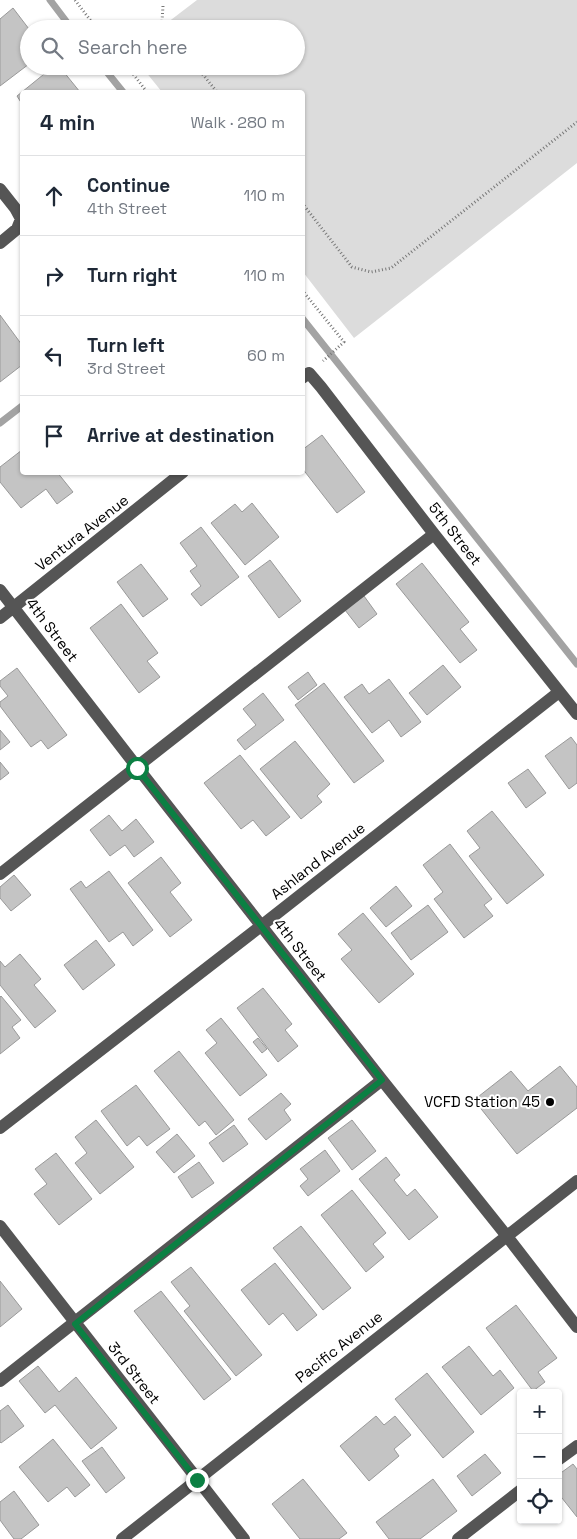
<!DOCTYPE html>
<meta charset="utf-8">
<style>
body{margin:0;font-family:"Space Grotesk",sans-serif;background:#f6f6f7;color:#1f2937}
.controls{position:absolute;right:15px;bottom:15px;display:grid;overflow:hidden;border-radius:5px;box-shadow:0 1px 4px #0004}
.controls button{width:45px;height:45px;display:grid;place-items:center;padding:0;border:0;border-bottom:1px solid #e0e1e3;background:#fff;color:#1f2937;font:25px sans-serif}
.stop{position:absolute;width:15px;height:15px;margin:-11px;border:4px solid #0b8043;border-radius:50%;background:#fff}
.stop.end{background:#0b8043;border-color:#fff;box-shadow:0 1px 5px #0008}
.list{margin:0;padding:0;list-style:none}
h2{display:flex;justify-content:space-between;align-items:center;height:65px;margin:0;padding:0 20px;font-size:21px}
h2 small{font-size:16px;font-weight:400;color:#747a83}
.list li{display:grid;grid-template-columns:32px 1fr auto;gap:15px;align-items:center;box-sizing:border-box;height:80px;padding:0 20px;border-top:1px solid #e0e1e3}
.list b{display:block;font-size:19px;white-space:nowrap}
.list p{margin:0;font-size:16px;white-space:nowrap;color:#747a83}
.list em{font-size:16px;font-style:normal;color:#747a83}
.icon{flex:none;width:28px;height:28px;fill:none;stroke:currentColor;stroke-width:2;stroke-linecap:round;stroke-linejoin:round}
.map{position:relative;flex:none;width:577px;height:1539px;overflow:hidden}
.search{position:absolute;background:#fff;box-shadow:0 1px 4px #0004;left:20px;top:20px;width:285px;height:55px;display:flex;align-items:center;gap:12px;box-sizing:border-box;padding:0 18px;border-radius:28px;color:#747a83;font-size:19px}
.panel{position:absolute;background:#fff;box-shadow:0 1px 4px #0004;left:20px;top:90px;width:285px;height:385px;border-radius:5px}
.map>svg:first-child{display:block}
</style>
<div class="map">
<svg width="577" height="1539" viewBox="0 0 577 1539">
<rect width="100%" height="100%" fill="#fff"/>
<path fill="#dcdcdc" d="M197 0H577V163L354 338 303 272 302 92H162L141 66H296V29H159Z"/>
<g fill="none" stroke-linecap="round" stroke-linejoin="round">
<path stroke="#a3a3a3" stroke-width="7" d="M50 0 72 29
M102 66 123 92
M302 318 577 664
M0 423 22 406"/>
</g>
<path fill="#c4c4c4" stroke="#999" d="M13 8 29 29V64L0 86V19Z
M54 66H59L80 92H22V104L17 96Z
M0 315 22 345V365L0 382Z
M322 435 365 492 337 513 302 468V450Z
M22 450V472H57L73 492 57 504 46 489 21 508 0 482V467Z
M252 503 279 537 245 565 211 523 235 504 242 512Z
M201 527 239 577 201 606 191 594 201 586 190 571 197 566 180 543Z
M270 560 301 601 279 618 248 576Z
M422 563 469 622 460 629 477 650 460 663 396 584Z
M141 564 168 599 143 617 117 582Z
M364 596 377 614 359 628 345 610Z
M121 604 158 653 147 661 160 677 139 693 90 628Z
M443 665 461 687 427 715 409 693Z
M17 668 67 735 48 749 41 740 31 747 0 706V702L8 696 0 686V681Z
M308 672 317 685 298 700 288 687Z
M389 679 421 722 401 737 389 720 372 733 344 697 362 684 369 694Z
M324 683 384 761 354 783 295 705Z
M263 693 284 720 245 750 237 740 256 725 243 709Z
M0 730 10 742 0 750Z
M571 737 577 745V783L569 789 545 756Z
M295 741 330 784 317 796 322 802 301 819 260 769Z
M240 755 290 817 266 836 253 820 241 829 204 783Z
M0 762 9 773 0 780Z
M528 769 546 793 526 808 508 783Z
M492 811 544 875 507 904 469 856 480 848 467 831Z
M109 815 122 831 136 819 154 842 134 857 125 845 110 856 90 830Z
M450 844 492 899 484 905 493 916 464 938 434 899 443 892 423 865Z
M161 857 181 883 170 892 192 920 170 937 128 883Z
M109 871 153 930 133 946 123 932 109 942 70 889 81 881 86 888Z
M14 875 31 895 11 911 0 898V887Z
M396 886 412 906 386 927 370 908Z
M428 905 448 932 411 960 391 933Z
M363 913 414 974 379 1003 341 959 352 950 338 934Z
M96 940 115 965 83 990 64 965Z
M20 954 41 979 34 985 56 1011 35 1028 0 985V961L5 967Z
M263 988 292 1024 285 1030 298 1046 278 1062 237 1008Z
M1 996 21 1020 12 1027 20 1038 0 1054V997Z
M221 1018 267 1075 240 1096 205 1053 217 1043 206 1030Z
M258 1038 267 1049 262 1053 253 1042Z
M179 1051 234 1120 216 1135 205 1121 199 1126 154 1071Z
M560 1066 577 1087V1108L517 1154 474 1100 511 1071 528 1091Z
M136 1085 170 1129 147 1146 139 1136 127 1146 101 1111Z
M281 1093 291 1104 284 1110 291 1120 266 1140 248 1119Z
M96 1120 134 1167 100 1194 75 1163 87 1153 75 1137Z
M352 1120 376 1151 352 1170 328 1138Z
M234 1125 248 1144 223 1162 209 1143Z
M177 1134 195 1156 174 1173 156 1152Z
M325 1150 340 1171 308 1196 300 1186 308 1179 300 1169Z
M56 1153 92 1199 59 1225 34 1194 47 1184 35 1169Z
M386 1157 400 1175 394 1180 407 1196 415 1189 438 1217 409 1240 359 1179Z
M199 1162 214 1183 192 1198 178 1177Z
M352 1190 386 1233 373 1244 384 1257 366 1272 321 1215Z
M301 1226 351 1288 323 1310 273 1248Z
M275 1263 317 1315 297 1331 283 1313 269 1325 241 1290Z
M191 1267 262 1355 236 1376 184 1311 190 1306 171 1282Z
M0 1281 22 1309 0 1327Z
M161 1291 231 1379 204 1400 134 1311Z
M516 1305 557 1358 538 1372 545 1382 533 1391 486 1328Z
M469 1346 493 1376 500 1370 514 1388 481 1415 442 1367Z
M38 1366 59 1392 76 1377 117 1428 91 1449 55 1405 45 1413 19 1381Z
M427 1373 474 1432 443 1458 395 1399Z
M8 1405 24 1426 1 1443 0 1442V1411Z
M376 1416 384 1425 395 1416 411 1435 394 1449 399 1456 369 1481 340 1446Z
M53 1439 90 1485 75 1497 67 1487 48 1502 19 1467Z
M102 1447 125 1478 106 1493 82 1461Z
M485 1454 501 1473 472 1496 457 1476Z
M573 1464 577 1469V1517L558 1493V1475Z
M303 1479 347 1533 339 1539H300L272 1504Z
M433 1479 457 1511 420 1539H389L376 1522Z
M14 1491 39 1525 21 1539H14L0 1520V1502Z"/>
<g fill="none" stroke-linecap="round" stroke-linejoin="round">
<path stroke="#777" stroke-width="3" stroke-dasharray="1 2.5" stroke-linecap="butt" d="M75 0 97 29
M163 6 162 21 167 29
M127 66 147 92
M196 66 217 92
M302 203 352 267 371 272 391 268 577 122
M302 290 344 342 323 361"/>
<path stroke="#555" stroke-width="12" d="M0 189 15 208 21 219 17 229 0 243
M302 378 309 373 321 387 434 534 577 714
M0 590 137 767 382 1080 506 1235 577 1327
M0 618 183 472
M0 874 434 534
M0 1128 261 926 559 692
M0 1226 244 1539
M0 1381 382 1080
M558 1460 577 1446
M122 1539 577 1181
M458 1539 521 1490"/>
</g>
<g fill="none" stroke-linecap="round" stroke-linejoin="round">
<path stroke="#0b8043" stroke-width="6" d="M137 768 382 1080 75 1324 197 1480"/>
</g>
<circle fill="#000" stroke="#fff" stroke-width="2" cx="550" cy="1102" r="5"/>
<g text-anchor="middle" stroke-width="4" stroke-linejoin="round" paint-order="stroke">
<g font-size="15" fill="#000" stroke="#fff">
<text transform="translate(82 533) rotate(-38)" y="5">Ventura Avenue</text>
<text transform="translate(455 534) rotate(52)" y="5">5th Street</text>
<text transform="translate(52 630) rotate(53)" y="5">4th Street</text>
<text transform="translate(318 861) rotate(-38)" y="5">Ashland Avenue</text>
<text transform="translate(300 950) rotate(52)" y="5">4th Street</text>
<text transform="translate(339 1347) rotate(-38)" y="5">Pacific Avenue</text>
<text transform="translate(134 1373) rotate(52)" y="5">3rd Street</text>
</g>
<g font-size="15" fill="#000" stroke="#fff" text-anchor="end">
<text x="540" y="1107">VCFD Station 45</text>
</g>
</g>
</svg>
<div class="controls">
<button>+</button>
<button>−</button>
<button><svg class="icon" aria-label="locate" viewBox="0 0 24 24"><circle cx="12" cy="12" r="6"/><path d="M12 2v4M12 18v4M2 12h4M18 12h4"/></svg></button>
</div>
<div class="stop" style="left:137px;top:768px"></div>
<div class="stop end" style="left:197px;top:1480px"></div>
<div class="search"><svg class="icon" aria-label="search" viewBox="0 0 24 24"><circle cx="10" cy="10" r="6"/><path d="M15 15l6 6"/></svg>Search here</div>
<section class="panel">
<h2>4 min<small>Walk · 280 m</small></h2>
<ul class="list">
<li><svg class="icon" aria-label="ahead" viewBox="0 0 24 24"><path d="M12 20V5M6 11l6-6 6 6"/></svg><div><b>Continue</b><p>4th Street</p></div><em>110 m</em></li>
<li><svg class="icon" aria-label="right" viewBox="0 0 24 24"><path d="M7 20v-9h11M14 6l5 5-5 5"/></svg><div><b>Turn right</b></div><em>110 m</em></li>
<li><svg class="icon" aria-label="left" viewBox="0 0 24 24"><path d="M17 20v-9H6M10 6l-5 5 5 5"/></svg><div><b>Turn left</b><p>3rd Street</p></div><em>60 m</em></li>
<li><svg class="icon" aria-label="arrive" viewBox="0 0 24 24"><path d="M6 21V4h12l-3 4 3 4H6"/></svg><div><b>Arrive at destination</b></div></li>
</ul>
</section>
</div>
